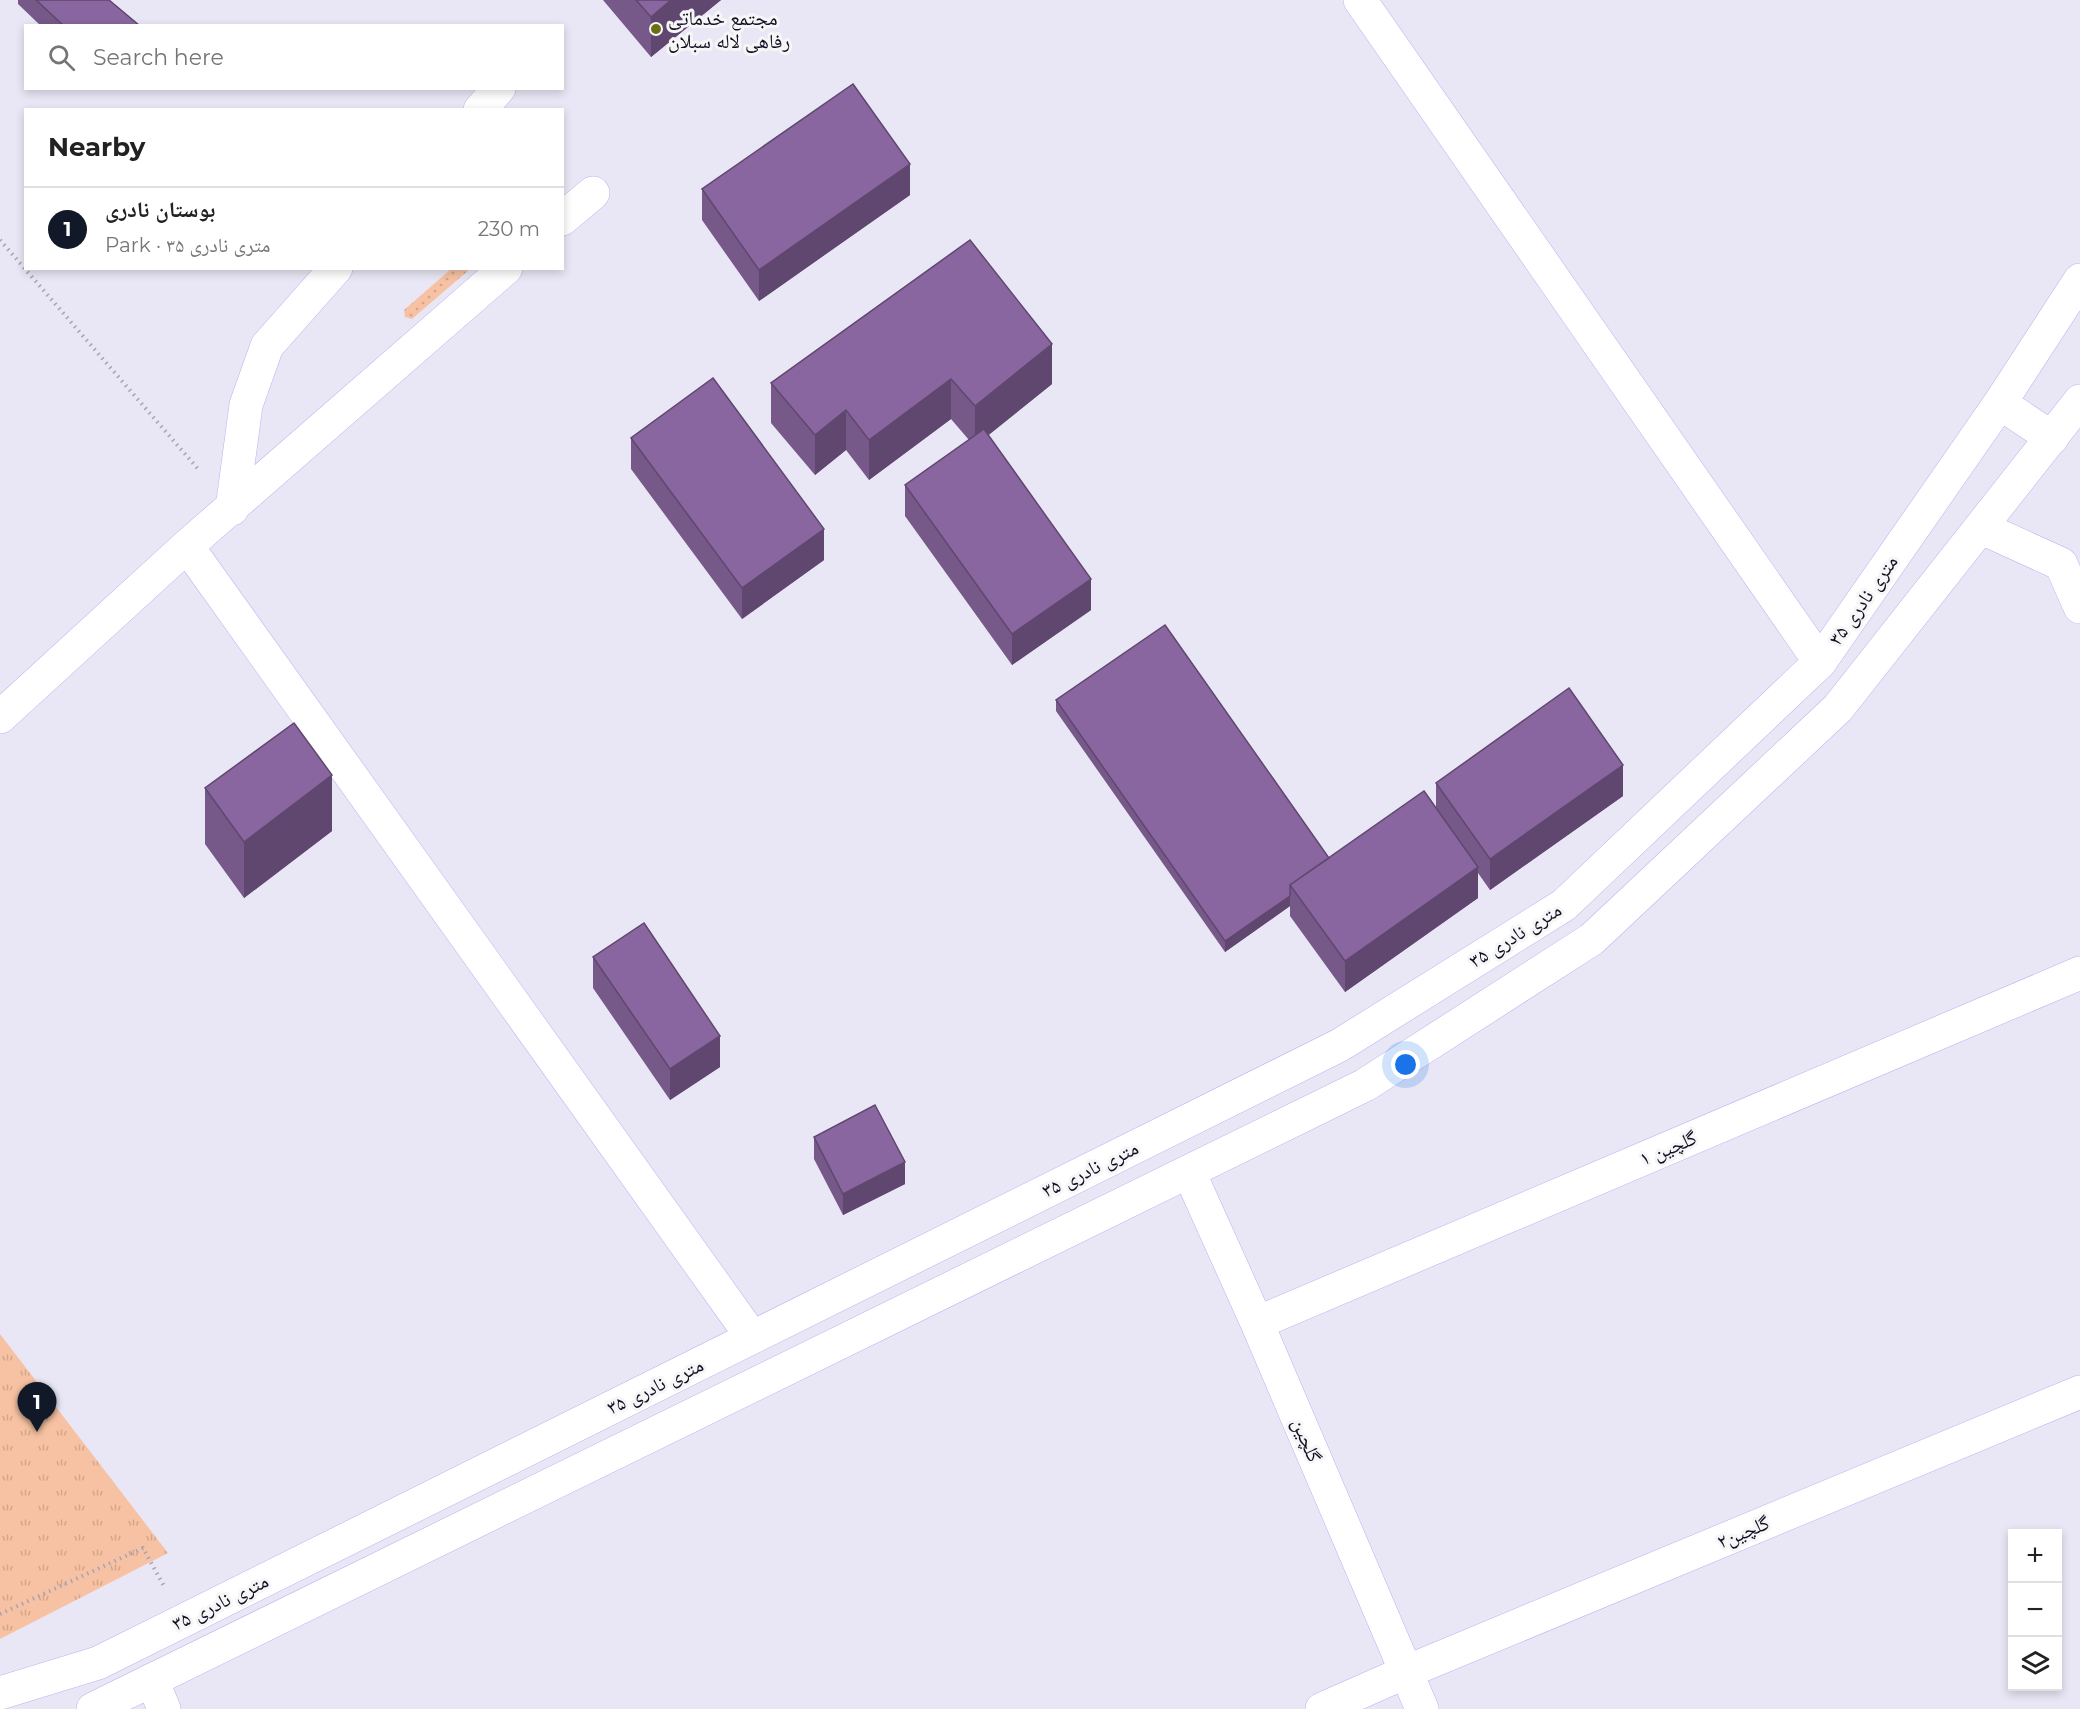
<!DOCTYPE html>
<meta charset="utf-8">
<style>
body{margin:0;font-family:Montserrat,"Noto Naskh Arabic",sans-serif;background:#f2f2f2;color:#222}
.controls{position:absolute;right:18px;bottom:18px;display:grid;overflow:hidden;border-radius:0px;box-shadow:0 3px 9px #0003}
.controls button{width:54px;height:54px;display:grid;place-items:center;padding:0;border:0;border-bottom:2px solid #e0e0e0;background:#fff;color:#222;font:30px sans-serif}
.you{position:absolute;left:1406px;top:1065px;width:21px;height:21px;margin:-15px;border:4px solid #fff;border-radius:50%;background:#1a73e8;box-shadow:0 0 0 9px #1a73e833}
.badge{display:grid;place-items:center;width:39px;height:39px;border-radius:50%;background:#111827;color:#fff;font-size:20px;font-weight:700}
.pin{position:absolute;translate:-50% -50px;filter:drop-shadow(0 2px 3px #0008)}
.pin::after{content:'';position:absolute;top:32px;width:21px;height:18px;background:inherit;clip-path:polygon(0 0,100% 0,50% 100%)}
.list{margin:0;padding:0;list-style:none}
h2{display:flex;justify-content:space-between;align-items:center;height:78px;margin:0;padding:0 24px;font-size:26px}
h2 small{font-size:20px;font-weight:400;color:#767676}
.list li{display:grid;grid-template-columns:39px 1fr auto;gap:18px;align-items:center;box-sizing:border-box;height:84px;padding:0 24px;border-top:2px solid #e0e0e0}
.list b{display:block;font-size:22px;white-space:nowrap}
.list p{margin:0;font-size:20px;white-space:nowrap;color:#767676}
.list em{font-size:20px;font-style:normal;color:#767676}
.icon{flex:none;width:33px;height:33px;fill:none;stroke:currentColor;stroke-width:2;stroke-linecap:round;stroke-linejoin:round}
.map{position:relative;flex:none;width:2080px;height:1709px;overflow:hidden}
.search{position:absolute;background:#fff;box-shadow:0 3px 9px #0003;left:24px;top:24px;width:540px;height:66px;display:flex;align-items:center;gap:15px;box-sizing:border-box;padding:0 21px;border-radius:0px;color:#767676;font-size:22px}
.panel{position:absolute;background:#fff;box-shadow:0 3px 9px #0003;left:24px;top:108px;width:540px;height:162px;border-radius:0px}
.map>svg:first-child{display:block}
</style>
<div class="map">
<svg width="2080" height="1709" viewBox="0 0 2080 1709">
<defs>
<pattern id="grass-dots" width="8" height="8" patternUnits="userSpaceOnUse" patternTransform="scale(1.5)"><rect width="8" height="8" fill="#f7c2a3"/><path d="M2 2h.1M6 6h.1" fill="none" stroke="#d3a68c" stroke-width="1.8" stroke-linecap="round"/></pattern>
<pattern id="park-tufts" width="24" height="20" patternUnits="userSpaceOnUse" patternTransform="scale(1.5)"><rect width="24" height="20" fill="#f7c2a3"/><path d="M3 7l-1-3M5 7V3M7 7l1-3M15 17l-1-3M17 17v-4M19 17l1-3" fill="none" stroke="#d3a68c"/></pattern>
</defs>
<rect width="100%" height="100%" fill="#e9e7f5"/>
<path fill="url(#grass-dots)" d="M451 269H470L412 319 405 317 404 310Z"/>
<path fill="url(#park-tufts)" d="M0 1334 168 1553 0 1639Z"/>
<g fill="none" stroke-linecap="round" stroke-linejoin="round">
<defs>
<path id="minor" d="M1360 0 1820 662
M480 110 499 88
M562 219 593 193
M232 509 246 405 267 346 336 268
M1982 528 2061 564 2080 607
M187 546 752 1337
M0 717 187 546 506 268
M1189 1172 1257 1323 1422 1709
M1257 1323 2080 973
M152 1680 164 1709
M1322 1709 1406 1672 2080 1392"/>
<path id="tertiary" d="M2000 403 2052 438
M0 1693 98 1663 1340 1045 1564 905 1820 662 2000 403 2080 280
M93 1709 1365 1085 1592 939 1838 708 2080 401"/>
</defs>
<use href="#minor" stroke="#bcb1f3" stroke-width="34"/>
<use href="#tertiary" stroke="#bcb1f3" stroke-width="34"/>
<path stroke="#a6a3b4" stroke-width="4" stroke-dasharray="1.5 4.5" stroke-linecap="butt" d="M0 240 198 469
M0 1614 143 1548 165 1588"/>
<use href="#minor" stroke="#fff" stroke-width="33"/>
<use href="#tertiary" stroke="#fff" stroke-width="33"/>
</g>
<path fill="#765889" d="M18 0H109L140 26H41L18 4Z
M603 0H721L651 57Z
M702 189 910 195 759 301 702 220Z
M970 240 1052 384 988 435 1091 610 1012 665 905 516V485L969 440 951 419 869 480 846 450 815 475 771 423V383Z
M631 438 824 560 742 619 631 469Z
M1056 700 1329 858 1436 808V783L1623 796 1490 890 1478 873V898L1345 992 1290 916V906L1225 952 1056 711Z
M205 788 332 831 244 898 205 844Z
M593 957 720 1067 670 1100 593 988Z
M814 1137 905 1184 843 1215 814 1159Z"/>
<path fill="#60476f" d="M671 0H721L651 57V17Z
M910 164V195L759 301V270Z
M1052 344V384L975 446V406Z
M951 379V419L869 480V440Z
M846 410V450L815 475V435Z
M824 529V560L742 619V588Z
M1091 579V610L1012 665V634Z
M1623 765V796L1490 890V859Z
M332 775V831L244 898V842Z
M1478 867V898L1345 992V961Z
M1290 896V906L1225 952V941Z
M720 1036V1067L670 1100V1069Z
M905 1162V1184L843 1215V1194Z"/>
<path fill="#89669f" stroke="#60476f" stroke-width="1.5" d="M36 0H109L140 26H64Z
M636 0H671L651 17Z
M853 84 910 164 759 270 702 189Z
M970 240 1052 344 975 406 951 379 869 440 846 410 815 435 771 383Z
M713 378 824 529 742 588 631 438Z
M984 429 1091 579 1012 634 905 485Z
M1165 625 1329 858 1290 885V896L1225 941 1056 700Z
M1569 688 1623 765 1490 859 1436 783Z
M294 723 332 775 244 842 205 788Z
M1424 791 1478 867 1345 961 1290 885Z
M644 923 720 1036 670 1069 593 957Z
M875 1105 905 1162 843 1194 814 1137Z"/>
<circle fill="#6b6f14" stroke="#f6f6f6" stroke-width="2" cx="656" cy="29" r="6"/>
<g text-anchor="middle" stroke-width="6" stroke-linejoin="round" paint-order="stroke">
<g font-size="20" fill="#130d24" stroke="#f6f6f6" text-anchor="start">
<text x="668" y="25">مجتمع خدماتی<tspan x="668" dy="23">رفاهی لاله سبلان</tspan></text>
</g>
<g font-size="20" fill="#130d24" stroke="#f6f6f6">
<text transform="translate(1863 600) rotate(-55)" y="7">۳۵ متری نادری</text>
<text transform="translate(1515 935) rotate(-32)" y="7">۳۵ متری نادری</text>
<text transform="translate(1668 1148) rotate(-23)" y="7">گلچین ۱</text>
<text transform="translate(1090 1169) rotate(-26)" y="7">۳۵ متری نادری</text>
<text transform="translate(655 1386) rotate(-26)" y="7">۳۵ متری نادری</text>
<text transform="translate(1307 1440) rotate(67)" y="7">گلچین</text>
<text transform="translate(1743 1532) rotate(-23)" y="7">گلچین۲</text>
<text transform="translate(220 1602) rotate(-26)" y="7">۳۵ متری نادری</text>
</g>
</g>
</svg>
<div class="controls">
<button>+</button>
<button>−</button>
<button><svg class="icon" aria-label="layers" viewBox="0 0 24 24"><path d="M12 4l9 5-9 5-9-5zM3 14l9 5 9-5"/></svg></button>
</div>
<div class="you"></div>
<div class="pin badge" style="left:37px;top:1432px">1</div>
<div class="search"><svg class="icon" aria-label="search" viewBox="0 0 24 24"><circle cx="10" cy="10" r="6"/><path d="M15 15l6 6"/></svg>Search here</div>
<section class="panel">
<h2>Nearby<small></small></h2>
<ul class="list">
<li><span class="badge">1</span><div><b>بوستان نادری</b><p>Park · ۳۵ متری نادری</p></div><em>230 m</em></li>
</ul>
</section>
</div>
